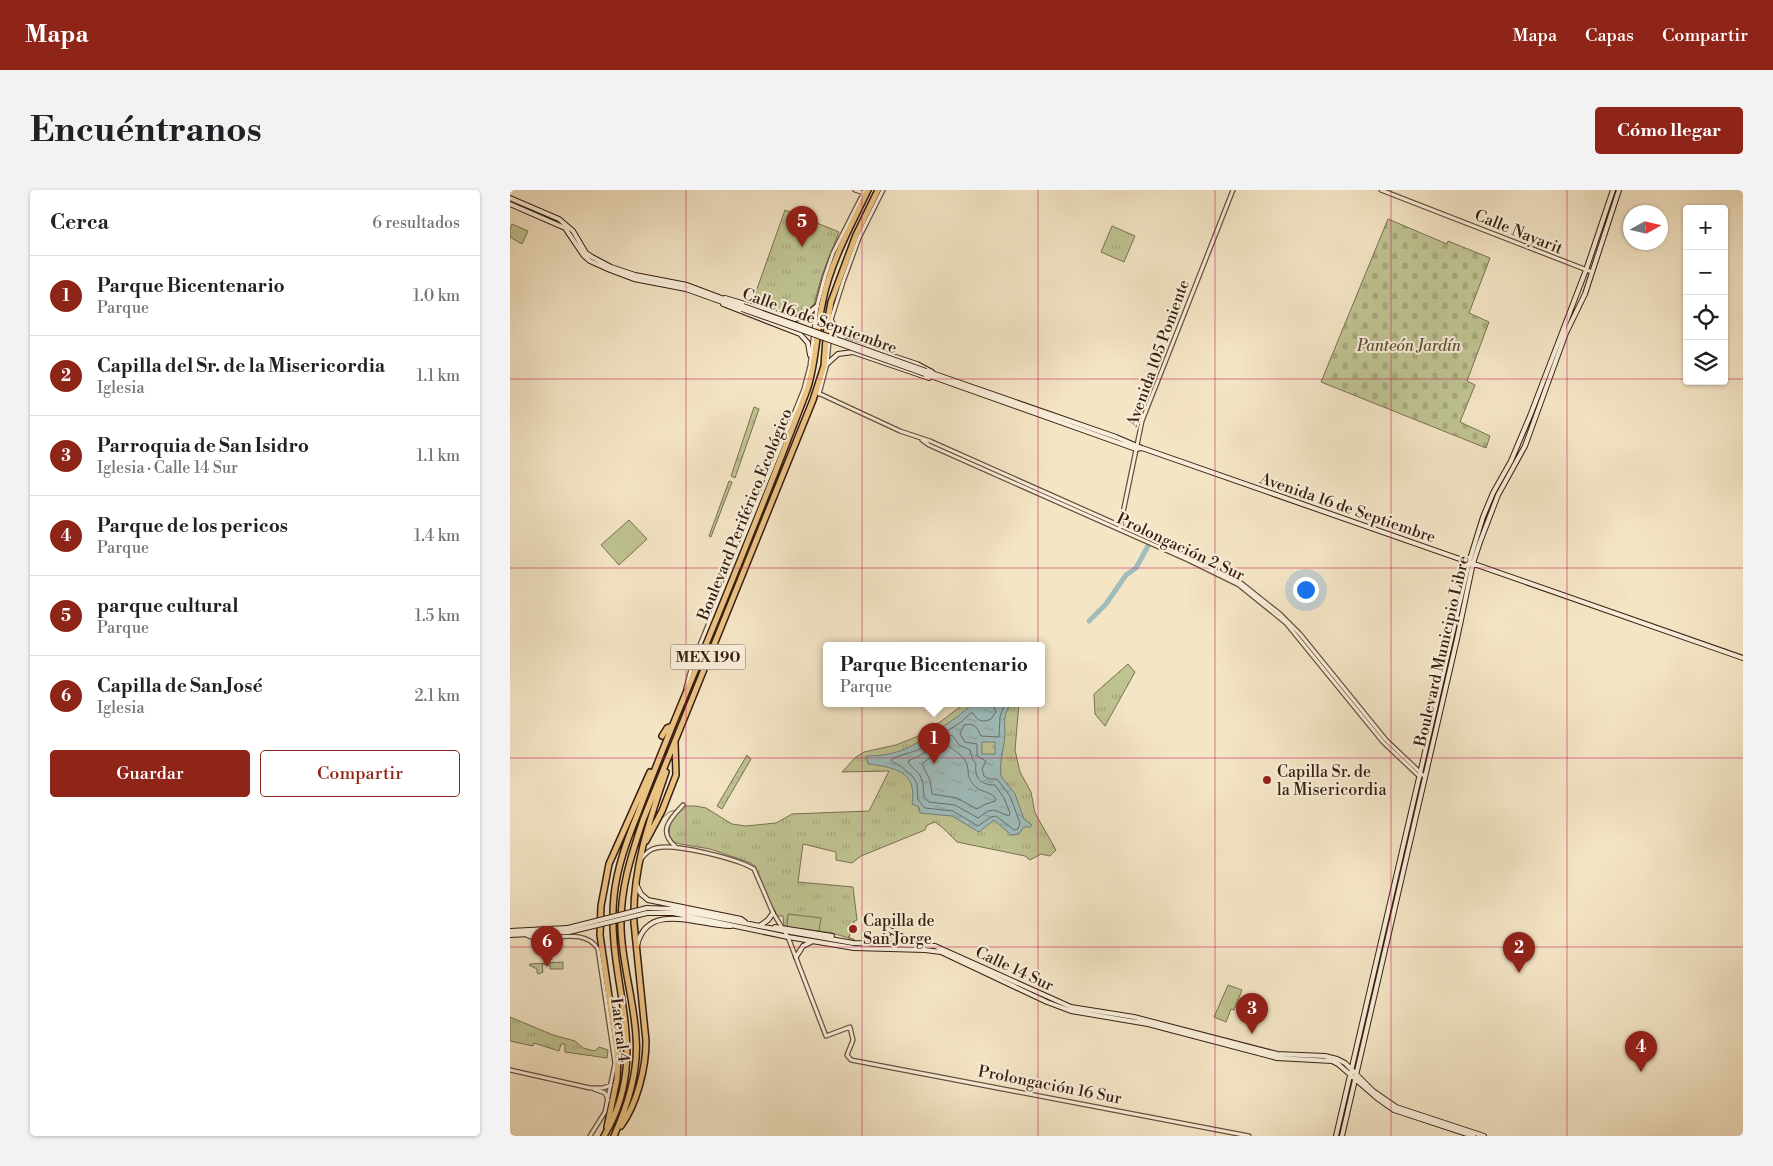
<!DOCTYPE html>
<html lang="es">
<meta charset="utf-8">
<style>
body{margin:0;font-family:"Libre Bodoni",serif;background:#f2f2f2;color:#202124}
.controls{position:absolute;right:15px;top:15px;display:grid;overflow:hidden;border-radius:5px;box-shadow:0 1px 4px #0004}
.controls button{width:45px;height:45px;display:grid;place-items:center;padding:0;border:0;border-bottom:1px solid #e0e0e0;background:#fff;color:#202124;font:25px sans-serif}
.compass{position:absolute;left:1113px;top:15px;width:45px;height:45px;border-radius:50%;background:#fff;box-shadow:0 1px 4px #0004;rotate:82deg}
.you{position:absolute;left:795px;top:399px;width:18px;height:18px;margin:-12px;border:4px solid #fff;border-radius:50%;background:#1a73e8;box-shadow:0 0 0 8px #1a73e833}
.badge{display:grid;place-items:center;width:32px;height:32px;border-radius:50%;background:#8f2418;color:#fff;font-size:16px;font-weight:700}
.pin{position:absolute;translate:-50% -41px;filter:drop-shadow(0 1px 2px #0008)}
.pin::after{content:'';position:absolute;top:26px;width:18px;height:15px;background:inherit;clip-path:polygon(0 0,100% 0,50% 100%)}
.popup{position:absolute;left:313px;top:452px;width:222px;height:65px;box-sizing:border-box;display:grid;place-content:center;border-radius:5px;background:#fff;filter:drop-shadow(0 1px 4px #0005);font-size:16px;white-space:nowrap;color:#757577}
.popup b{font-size:19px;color:#202124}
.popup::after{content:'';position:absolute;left:50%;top:100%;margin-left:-10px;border:10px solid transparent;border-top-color:#fff}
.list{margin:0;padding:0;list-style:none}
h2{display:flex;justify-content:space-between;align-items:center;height:65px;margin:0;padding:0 20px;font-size:21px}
h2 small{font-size:16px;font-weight:400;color:#757577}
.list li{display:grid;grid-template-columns:32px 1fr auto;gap:15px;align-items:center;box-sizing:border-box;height:80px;padding:0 20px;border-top:1px solid #e0e0e0}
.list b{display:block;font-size:19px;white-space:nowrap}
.list p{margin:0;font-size:16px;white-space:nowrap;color:#757577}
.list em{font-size:16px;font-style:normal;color:#757577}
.actions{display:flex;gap:10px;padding:15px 20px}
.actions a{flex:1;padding:11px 0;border:1px solid #8f2418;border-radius:5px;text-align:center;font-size:18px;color:#8f2418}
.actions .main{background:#8f2418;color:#fff}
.icon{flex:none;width:28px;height:28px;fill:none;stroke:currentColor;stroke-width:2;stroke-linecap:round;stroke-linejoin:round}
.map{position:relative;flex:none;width:1233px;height:946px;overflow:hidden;border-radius:5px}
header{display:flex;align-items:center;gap:30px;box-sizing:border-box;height:70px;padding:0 25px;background:#8f2418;color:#fff}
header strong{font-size:24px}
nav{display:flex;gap:28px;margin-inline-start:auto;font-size:18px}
.intro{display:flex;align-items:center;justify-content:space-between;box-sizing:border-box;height:120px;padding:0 30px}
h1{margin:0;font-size:35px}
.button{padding:12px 22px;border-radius:5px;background:#8f2418;color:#fff;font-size:18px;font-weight:700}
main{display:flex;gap:30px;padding:0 30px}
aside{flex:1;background:#fff;border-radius:5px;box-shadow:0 1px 4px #0004}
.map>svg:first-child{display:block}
</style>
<header>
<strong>Mapa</strong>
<nav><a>Mapa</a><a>Capas</a><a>Compartir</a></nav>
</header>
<div class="intro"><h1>Encuéntranos</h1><a class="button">Cómo llegar</a></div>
<main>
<aside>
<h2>Cerca<small>6 resultados</small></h2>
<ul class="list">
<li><span class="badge">1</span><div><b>Parque Bicentenario</b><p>Parque</p></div><em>1.0 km</em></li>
<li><span class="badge">2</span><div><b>Capilla del Sr. de la Misericordia</b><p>Iglesia</p></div><em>1.1 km</em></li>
<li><span class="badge">3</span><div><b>Parroquia de San Isidro</b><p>Iglesia · Calle 14 Sur</p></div><em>1.1 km</em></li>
<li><span class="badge">4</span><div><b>Parque de los pericos</b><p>Parque</p></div><em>1.4 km</em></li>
<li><span class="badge">5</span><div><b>parque cultural</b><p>Parque</p></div><em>1.5 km</em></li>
<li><span class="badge">6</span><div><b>Capilla de San José</b><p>Iglesia</p></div><em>2.1 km</em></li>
</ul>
<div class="actions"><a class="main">Guardar</a><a>Compartir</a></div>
</aside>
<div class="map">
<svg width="1233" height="946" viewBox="0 0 1233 946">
<defs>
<pattern id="grass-dots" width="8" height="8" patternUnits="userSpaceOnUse" patternTransform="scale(1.25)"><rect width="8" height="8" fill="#bfc392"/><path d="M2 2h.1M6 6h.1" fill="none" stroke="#a5a77d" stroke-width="1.8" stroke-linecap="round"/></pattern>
<pattern id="cemetery-stones" width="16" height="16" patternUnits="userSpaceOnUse" patternTransform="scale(1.25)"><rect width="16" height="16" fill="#bfc392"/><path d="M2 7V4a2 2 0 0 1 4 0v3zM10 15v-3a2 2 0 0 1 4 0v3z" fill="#a5a77d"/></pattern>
<pattern id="park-tufts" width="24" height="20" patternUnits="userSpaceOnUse" patternTransform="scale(1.25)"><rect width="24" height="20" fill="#bfc392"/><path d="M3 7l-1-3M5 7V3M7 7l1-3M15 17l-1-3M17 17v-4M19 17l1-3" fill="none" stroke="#a5a77d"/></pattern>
<pattern id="water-ripples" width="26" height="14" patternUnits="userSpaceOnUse" patternTransform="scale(1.25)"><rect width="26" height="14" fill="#9fbdbd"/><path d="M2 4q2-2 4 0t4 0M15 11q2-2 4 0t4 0" fill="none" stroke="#8aa2a1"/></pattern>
</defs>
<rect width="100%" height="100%" fill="#f4e5c5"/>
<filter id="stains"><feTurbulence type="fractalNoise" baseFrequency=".004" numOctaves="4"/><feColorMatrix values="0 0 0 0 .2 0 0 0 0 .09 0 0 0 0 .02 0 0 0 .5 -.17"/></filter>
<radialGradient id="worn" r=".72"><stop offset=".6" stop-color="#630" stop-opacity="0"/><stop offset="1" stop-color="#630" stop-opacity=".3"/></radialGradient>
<path fill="url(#grass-dots)" stroke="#7a7052" d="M219 291 222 292 201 347 199 346Z
M237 565 241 569 212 619 207 616Z"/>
<path fill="url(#cemetery-stones)" stroke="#7a7052" d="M878 29 937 54 938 51 980 68 959 123 979 132 957 191 965 195 950 232 980 246 976 258 811 192Z"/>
<path fill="url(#park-tufts)" stroke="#7a7052" d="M275 20 329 42 312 85 304 114 293 125 274 124 243 110Z
M2 34 18 41 12 54 0 47V39Z
M602 36 625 46 614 72 591 62Z
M244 217 249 219 225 288 221 286Z
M618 474 625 482 595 536 585 524 584 504Z
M455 513H509L505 560 510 582 521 602 525 623 546 660 540 666 531 664 520 670 515 666 447 652 433 638 425 632 417 635 415 640 351 666 342 673 326 670V662L293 654 288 692 343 697 347 730 343 732 345 734 338 735 340 746 338 747 345 750 322 743 274 736 273 726H268L263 720 245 676 241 673 200 659 170 654 164 652 159 645 160 634 173 616H186L196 618 222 634 236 636 266 633 282 624 359 621 379 581 332 582 346 567 354 562 386 555 406 547 430 532Z
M53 772V779H40V775L32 774 33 782 29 784 27 783V779L19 775 20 774Z
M0 827 43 845 65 851 73 858 85 861 89 857 98 860 97 868 55 862V854H51L49 861 24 853 23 856 0 851Z"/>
<path fill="#bfc392" stroke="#7a7052" d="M119 330 137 349 109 375 91 355Z
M278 724 311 728 309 741 277 737Z
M718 795 732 800 724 820 721 819 716 832 704 827Z"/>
<path fill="url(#water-ripples)" stroke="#757d79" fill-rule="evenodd" d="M463 513H500C499 518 495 522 495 528 494 534 495 539 495 545 494 559 489 572 491 586L505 604 514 629 522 635 520 637H514L509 644 501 645 484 630 469 642 442 626 410 623 409 617 402 614C408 581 383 577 358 574L356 566C389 566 403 556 429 539 443 530 451 525 463 513ZM472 552H485V564H472Z"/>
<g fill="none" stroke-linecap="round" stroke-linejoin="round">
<path stroke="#6a6e68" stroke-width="1" d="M482 513 486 522 481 529C473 533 467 531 463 523H461L451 532 408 560 383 568 381 571 392 577 404 588 407 594 408 610 415 618 443 621 468 636 481 627 486 626 504 640 508 639 510 633 500 606 487 589H479L474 586 472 579 476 571 467 566V554L455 552 450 544 454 535C465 532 467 538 471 546L489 547 490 527 495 513
M442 545 449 555 460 560 462 568 466 574C464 588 471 595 485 595L494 608 500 623 499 626 484 620 478 621 468 628 445 615 419 612 414 607 413 593 410 585 399 574 398 571 411 565Z
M438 556C446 561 457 568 458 579 458 585 459 589 463 594 469 603 480 600 486 609L485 611 476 614 467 619 447 608 422 604 420 590 412 574Z"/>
<path stroke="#757d79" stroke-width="1" d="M579 431 596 415 617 384 625 379 638 357
M150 630 159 622 166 620"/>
<path stroke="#9fbdbd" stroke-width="5" d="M579 431 596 414 616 385 626 378 638 356"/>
<defs>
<path id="tertiary" d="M345 0 354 3
M871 0 1082 82
M306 202 390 241 420 251 640 349 731 393 770 424 790 444 876 550 915 587
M309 204 317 174 321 130 333 92 349 48 373 0
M412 250 419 255 678 370 729 395 776 433 873 552 910 587
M610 337 632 231 723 0
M176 498 183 472 294 199 300 176 307 116 315 86 323 63 355 0
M165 656C147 641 161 628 173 615
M131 669C135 664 140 659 146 658 165 653 228 669 244 679L263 723 278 747 316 846 340 837 343 850 337 865 341 870 739 946
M15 744C32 757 72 733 88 759L105 873 95 922 80 946
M0 880 80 898H93L101 895
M84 899 95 903 98 910"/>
<path id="secondary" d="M0 8 49 29 63 41 76 63 82 67 101 77 125 85 177 95 233 116
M0 14 55 38 74 66 80 71 100 80 124 89 176 99 232 119
M215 108 285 129 294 127 307 116
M213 114 290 144 298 153 300 165
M321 130 328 144 334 150 407 174 422 182
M317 174 328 164 343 162 419 188
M416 181 606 247 632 258 1233 468
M415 184 626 259 632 258
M126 694 131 704 138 710 231 729 235 732
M137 718 163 719 275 741 343 753 425 756 561 817 624 827 767 864 815 866 827 869 835 873 863 901 886 917 974 946
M137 723H163L278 747 344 758 415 760 431 762 537 812 561 821 638 834 767 868 822 871 828 874 867 908 884 920 963 946
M251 735 258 730 263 723
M265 737 322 746
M378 739 398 750 400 755
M0 741 58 738
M0 745 59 742
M363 753 378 744
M127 756C137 709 192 737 221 736
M286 767 293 756 301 752
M826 946 959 372 973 327 983 303 1001 271 1020 226 1076 80 1103 0
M832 946 947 449 963 373 970 352 988 305 1015 256 1056 143 1075 104 1109 0"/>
<path id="trunk" d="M152 546 157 538 162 536
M136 651 152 621 166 585 165 552
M111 936C127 914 136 878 136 851L124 733C122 681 139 631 156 582
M97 937 107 889 108 868 90 745 91 716 99 674 140 582
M94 946C144 862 95 792 104 706 107 677 117 650 128 623 140 591 153 559 166 527 211 419 255 310 297 200 307 171 306 140 313 110 321 71 341 36 358 0
M104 946C118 915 129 881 126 847 124 810 112 774 111 738 110 699 121 666 133 630L303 210 314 176 317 134 321 112 346 45 368 0"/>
</defs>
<use href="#tertiary" stroke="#66503f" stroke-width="5.5"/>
<use href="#secondary" stroke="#361e12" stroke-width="6"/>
<use href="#trunk" stroke="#361e12" stroke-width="8"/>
<use href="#tertiary" stroke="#f8eed9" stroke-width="3"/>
<use href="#secondary" stroke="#f8eed9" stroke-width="4"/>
<use href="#trunk" stroke="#eac282" stroke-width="5"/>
<defs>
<path id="secondary-bridge" d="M233 116 416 181
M232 119 415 184
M58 738 137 718
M59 742 137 723"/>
</defs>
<use href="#secondary-bridge" stroke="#361e12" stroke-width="6" stroke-linecap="butt"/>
<use href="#secondary-bridge" stroke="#f8eed9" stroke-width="4"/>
</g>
<path fill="none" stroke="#c2185b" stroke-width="1" stroke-opacity="0.55" d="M176 0V946M352 0V946M528 0V946M705 0V946M881 0V946M1057 0V946M0 189H1177M1214 189H1233M0 378H1233M0 568H1233M0 757H1233"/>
<g fill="#8f2418" stroke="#f8eed9" stroke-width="2">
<circle cx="757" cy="590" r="5"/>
<circle cx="343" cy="739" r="5"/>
</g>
<g text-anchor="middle" stroke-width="4" stroke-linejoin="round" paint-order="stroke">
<rect fill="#f8eed9" stroke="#705c4e" stroke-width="1" x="160.5" y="454.5" width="75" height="25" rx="4"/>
<g font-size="15" font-weight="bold" fill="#361e12">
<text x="198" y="472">MEX 190</text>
</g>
<g font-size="16" fill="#361e12" stroke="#f8eed9">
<text transform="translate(1009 41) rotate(22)" y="6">Calle Nayarit</text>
<text transform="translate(310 130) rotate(20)" y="6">Calle 16 de Septiembre</text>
<text transform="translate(647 163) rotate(-70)" y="6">Avenida 105 Poniente</text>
<text transform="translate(838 317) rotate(19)" y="6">Avenida 16 de Septiembre</text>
<text transform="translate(234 324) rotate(-68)" y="6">Boulevard Periférico Ecológico</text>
<text transform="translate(671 356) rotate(25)" y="6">Prolongación 2 Sur</text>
<text transform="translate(931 461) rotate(-77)" y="6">Boulevard Municipio Libre</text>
<text transform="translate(505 778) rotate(25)" y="6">Calle 14 Sur</text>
<text transform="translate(111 840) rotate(83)" y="6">Lateral 4</text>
<text transform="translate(540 894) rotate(11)" y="6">Prolongación 16 Sur</text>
</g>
<g font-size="16" font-style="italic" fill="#5f5038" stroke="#f8eed9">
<text x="899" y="161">Panteón Jardín</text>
</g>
<g font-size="16" fill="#361e12" stroke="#f8eed9" text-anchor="start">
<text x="767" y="587">Capilla Sr. de<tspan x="767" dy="18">la Misericordia</tspan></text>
<text x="353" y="736">Capilla de<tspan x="353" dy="18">San Jorge</tspan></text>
</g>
</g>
<rect width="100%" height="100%" filter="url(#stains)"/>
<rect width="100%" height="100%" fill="url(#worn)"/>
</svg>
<div class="controls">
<button>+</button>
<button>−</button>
<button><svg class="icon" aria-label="locate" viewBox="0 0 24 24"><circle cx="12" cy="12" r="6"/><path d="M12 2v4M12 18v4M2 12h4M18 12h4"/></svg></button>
<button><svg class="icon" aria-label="layers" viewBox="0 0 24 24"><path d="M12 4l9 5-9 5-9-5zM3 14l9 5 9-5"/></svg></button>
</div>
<svg class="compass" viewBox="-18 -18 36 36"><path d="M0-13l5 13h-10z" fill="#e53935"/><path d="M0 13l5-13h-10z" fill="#757577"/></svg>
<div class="you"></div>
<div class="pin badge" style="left:424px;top:574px">1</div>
<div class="popup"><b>Parque Bicentenario</b>Parque</div>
<div class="pin badge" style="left:1009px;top:783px">2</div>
<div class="pin badge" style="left:742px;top:844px">3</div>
<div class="pin badge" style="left:1131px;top:882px">4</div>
<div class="pin badge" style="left:292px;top:57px">5</div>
<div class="pin badge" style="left:37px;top:777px">6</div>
</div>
</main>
